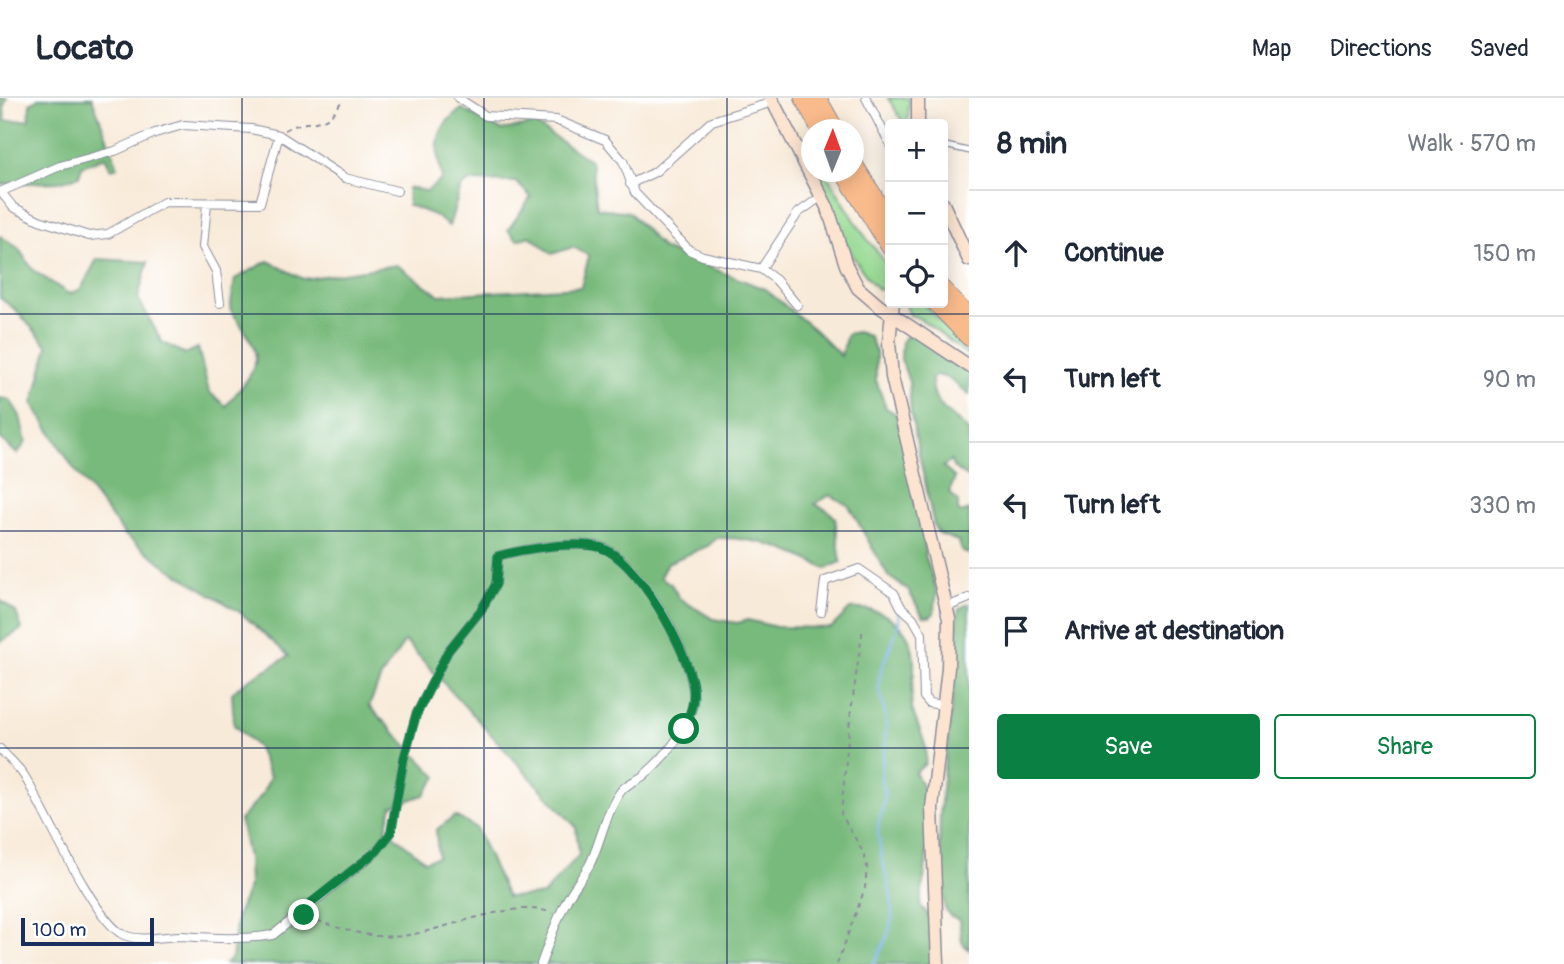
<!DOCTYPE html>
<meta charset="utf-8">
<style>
body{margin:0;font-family:Pangolin,sans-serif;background:#f2f2f3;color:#1f2937}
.controls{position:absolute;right:21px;top:21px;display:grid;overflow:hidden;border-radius:7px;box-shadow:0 4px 18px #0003}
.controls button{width:63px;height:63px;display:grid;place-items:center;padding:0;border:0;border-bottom:2px solid #e0e1e3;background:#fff;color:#1f2937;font:35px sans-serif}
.compass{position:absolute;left:801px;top:21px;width:63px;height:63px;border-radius:50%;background:#fff;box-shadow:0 4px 18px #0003;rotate:1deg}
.scale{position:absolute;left:21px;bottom:18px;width:133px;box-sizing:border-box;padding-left:7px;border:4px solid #1b2f5e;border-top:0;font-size:19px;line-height:24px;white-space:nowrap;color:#1b2f5e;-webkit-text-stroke:5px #fff;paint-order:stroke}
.stop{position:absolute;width:21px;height:21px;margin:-16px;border:5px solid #0b8043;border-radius:50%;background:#fff}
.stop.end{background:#0b8043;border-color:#fff;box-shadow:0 2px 7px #0008}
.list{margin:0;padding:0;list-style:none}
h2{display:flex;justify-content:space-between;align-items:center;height:91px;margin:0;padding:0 28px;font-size:30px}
h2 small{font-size:23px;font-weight:400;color:#747a83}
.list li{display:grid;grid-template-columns:46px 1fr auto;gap:21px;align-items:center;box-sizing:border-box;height:126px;padding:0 28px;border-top:2px solid #e0e1e3}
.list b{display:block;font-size:26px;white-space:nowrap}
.list em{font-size:23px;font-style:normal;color:#747a83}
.actions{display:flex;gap:14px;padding:21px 28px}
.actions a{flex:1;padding:16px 0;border:2px solid #0b8043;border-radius:7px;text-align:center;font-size:24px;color:#0b8043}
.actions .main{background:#0b8043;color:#fff}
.icon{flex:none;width:38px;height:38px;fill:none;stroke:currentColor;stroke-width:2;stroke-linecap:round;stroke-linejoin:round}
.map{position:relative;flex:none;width:969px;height:866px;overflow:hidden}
header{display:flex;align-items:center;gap:42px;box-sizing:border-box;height:98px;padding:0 35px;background:#fff;border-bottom:2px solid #e0e1e3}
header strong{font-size:33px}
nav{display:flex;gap:38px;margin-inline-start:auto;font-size:24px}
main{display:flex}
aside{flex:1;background:#fff}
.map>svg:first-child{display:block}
</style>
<header>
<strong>Locato</strong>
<nav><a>Map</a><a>Directions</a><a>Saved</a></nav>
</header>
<main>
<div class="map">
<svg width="969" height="866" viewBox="0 0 969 866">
<rect width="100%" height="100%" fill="#fff"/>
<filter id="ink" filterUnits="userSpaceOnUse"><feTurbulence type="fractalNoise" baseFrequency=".0143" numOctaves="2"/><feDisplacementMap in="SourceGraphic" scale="14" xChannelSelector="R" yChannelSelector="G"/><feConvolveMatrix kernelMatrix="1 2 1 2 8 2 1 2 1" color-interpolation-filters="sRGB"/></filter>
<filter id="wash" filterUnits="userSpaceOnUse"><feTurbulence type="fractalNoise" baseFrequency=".00686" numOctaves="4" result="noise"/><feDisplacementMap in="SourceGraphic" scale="28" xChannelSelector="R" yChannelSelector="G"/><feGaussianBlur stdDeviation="1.57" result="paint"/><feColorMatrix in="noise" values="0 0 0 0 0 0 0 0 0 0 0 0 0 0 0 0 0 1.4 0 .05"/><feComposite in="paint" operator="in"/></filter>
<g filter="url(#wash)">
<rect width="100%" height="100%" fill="#f8ead8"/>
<path fill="#96da92" stroke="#588478" stroke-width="2" d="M888 0H909L908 26H904Z
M813 74H825L862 134 888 168 890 176 887 190 878 192C847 159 831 115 813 74Z
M905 205H922L969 251V258C953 248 925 219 910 217Z"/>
<path fill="#78ba7c" stroke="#4a746d" stroke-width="2" fill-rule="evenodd" d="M0 0H7L4 8 5 23 29 22 30 6 38 0H92L118 69 111 71 105 59 82 68 79 78 59 84 0 86Z
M462 11 501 32 535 26 591 63 597 110 629 114 663 151 765 191 815 232 841 258 847 236 857 234 869 238 876 254V282L886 310 896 316 923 430 925 457 937 493 934 515 930 519 923 518 908 492 888 478 849 408 830 397 815 406 829 413 835 420 841 464 826 471C791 452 757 439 717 440L708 448 667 465 660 479 671 486 679 500 713 521 737 525 748 522 776 529 831 530 850 511C886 509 914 529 914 566 915 581 909 595 912 610 917 631 929 643 925 666L915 675C939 709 925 769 920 808 930 818 936 823 929 837L934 843 936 866H225L232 860 237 817 249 788 248 760 240 722 262 697 270 679 258 650 234 627 232 595 245 584 289 558 241 515 170 471 125 437 72 368 33 306 48 248 16 212 0 200V138L18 150 33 172 69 196 81 191 97 161 148 164 138 200 162 244 185 256 198 250 209 294 226 308C266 261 264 260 230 211L235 181 268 163 303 181 397 167 439 197 581 189 589 158 573 149 552 156 530 138 517 142 508 132 531 99 516 84 470 83 461 89 449 128 434 117 408 107V90L427 93 442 81C435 51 433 29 462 11ZM405 543 576 729 579 757 543 797 507 799 476 730 455 718 436 732 438 759 425 763 386 731 392 708 424 697 437 679 369 608 381 579Z
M914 237 969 274V297L948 280 937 277 932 280C931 313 956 315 969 335V380L953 369 951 363 943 369 955 380 949 394 958 404V413L962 415 969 412V456L962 454 958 443 939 436 934 428 911 317 909 284 901 261 902 243 907 238Z
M0 300 10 302 20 318 26 344 17 356 0 340Z
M0 502 16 514 22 531 0 544Z
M969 505V852L962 844 959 822 950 818 945 811C931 729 947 655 955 575 957 558 954 524 959 511Z"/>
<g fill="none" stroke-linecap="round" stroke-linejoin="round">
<path stroke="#7cb2eb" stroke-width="2.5" d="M873 866C911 806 881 790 878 732 878 719 885 708 885 696 884 690 881 686 881 680 882 661 887 641 886 622 885 611 880 601 879 590 876 563 907 532 897 509"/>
</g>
</g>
<g filter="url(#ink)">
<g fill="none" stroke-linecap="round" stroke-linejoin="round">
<defs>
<path id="lane" d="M943 47 969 53"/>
<path id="street" d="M458 0 486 18 556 22 605 42 623 63 635 95 689 152 703 158 761 171 776 182 797 207
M866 0 890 46
M630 86 655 74 712 23 773 4
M0 94 60 68 115 53 155 35 183 27 251 31 279 37 345 80 397 93
M1 94 13 109 39 122 89 138 108 136 164 104 260 105 279 37
M207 105 203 149 216 173 220 205
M761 171 798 115 822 98
M947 509 969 500
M821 514 825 483 859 471 894 495 901 509 913 520 922 536 924 599 929 605 943 607
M0 651C8 660 19 669 25 679 44 711 95 825 124 837 141 844 163 838 182 838 212 840 243 842 273 837L377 753 391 735 404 660 416 617 448 553 481 512 496 486 498 458C523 451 573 443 598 448 638 457 704 572 692 610 684 638 664 660 643 678 636 683 626 686 621 693 606 713 601 743 590 766 583 779 573 790 567 802 556 822 549 844 541 866"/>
<path id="secondary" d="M771 0 828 111 846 167 858 190 879 208 969 268
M918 26V0
M943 106 969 162
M893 205 889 244 892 279 949 521 948 570 932 710 938 866"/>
<path id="highway" d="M803 0 820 32
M818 0 836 32
M853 64 890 123
M843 74 890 150
M943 191 969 219
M935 205 969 240"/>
</defs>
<use href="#lane" stroke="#8a8c9b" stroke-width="7"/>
<use href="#street" stroke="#8a8c9b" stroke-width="10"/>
<use href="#secondary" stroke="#8a8c9b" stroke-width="15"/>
<use href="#highway" stroke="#8a8c9b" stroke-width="18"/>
<path stroke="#8a8c9b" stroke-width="2" stroke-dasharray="5 5" stroke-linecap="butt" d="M285 32C313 17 325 35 343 0
M886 196 890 188
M308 819C337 831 378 843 409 837 447 831 516 800 552 815
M837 866 865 790 867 768 863 754 841 716 850 620 863 529"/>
<use href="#lane" stroke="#fff" stroke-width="4.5"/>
<use href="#street" stroke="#fff" stroke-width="8"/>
<use href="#secondary" stroke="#fde4d1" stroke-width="12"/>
<use href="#highway" stroke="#fabb8c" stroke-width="16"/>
</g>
</g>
<g fill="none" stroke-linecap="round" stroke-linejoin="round" filter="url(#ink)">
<path stroke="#0b8043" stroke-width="9" d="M304 817 298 815 377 753 391 735 404 660 416 617 448 553 481 512 496 486 498 458C523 451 574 443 599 449 636 458 689 554 693 590 695 606 689 617 684 631"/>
</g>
<path fill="none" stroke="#1b2f5e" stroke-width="2" stroke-opacity="0.55" d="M242 0V866M484 0V866M727 0V866M0 216H969M0 433H969M0 650H969"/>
</svg>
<div class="controls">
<button>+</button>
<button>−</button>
<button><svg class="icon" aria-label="locate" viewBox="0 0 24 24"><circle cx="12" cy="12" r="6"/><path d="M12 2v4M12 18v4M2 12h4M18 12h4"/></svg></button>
</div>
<svg class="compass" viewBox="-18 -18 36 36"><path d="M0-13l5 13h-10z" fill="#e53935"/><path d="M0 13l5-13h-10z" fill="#747a83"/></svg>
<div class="scale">100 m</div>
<div class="stop" style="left:684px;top:631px"></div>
<div class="stop end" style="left:304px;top:817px"></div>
</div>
<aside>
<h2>8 min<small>Walk · 570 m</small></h2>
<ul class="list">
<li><svg class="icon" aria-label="ahead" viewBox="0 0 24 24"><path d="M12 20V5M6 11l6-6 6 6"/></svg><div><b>Continue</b></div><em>150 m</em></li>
<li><svg class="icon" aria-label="left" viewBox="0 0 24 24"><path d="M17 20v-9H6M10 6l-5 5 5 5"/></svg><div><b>Turn left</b></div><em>90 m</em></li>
<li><svg class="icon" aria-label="left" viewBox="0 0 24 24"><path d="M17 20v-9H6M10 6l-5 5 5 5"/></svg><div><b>Turn left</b></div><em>330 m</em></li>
<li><svg class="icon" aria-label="arrive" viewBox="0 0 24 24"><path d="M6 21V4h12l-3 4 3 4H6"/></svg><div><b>Arrive at destination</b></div></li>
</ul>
<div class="actions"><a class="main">Save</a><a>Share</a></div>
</aside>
</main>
